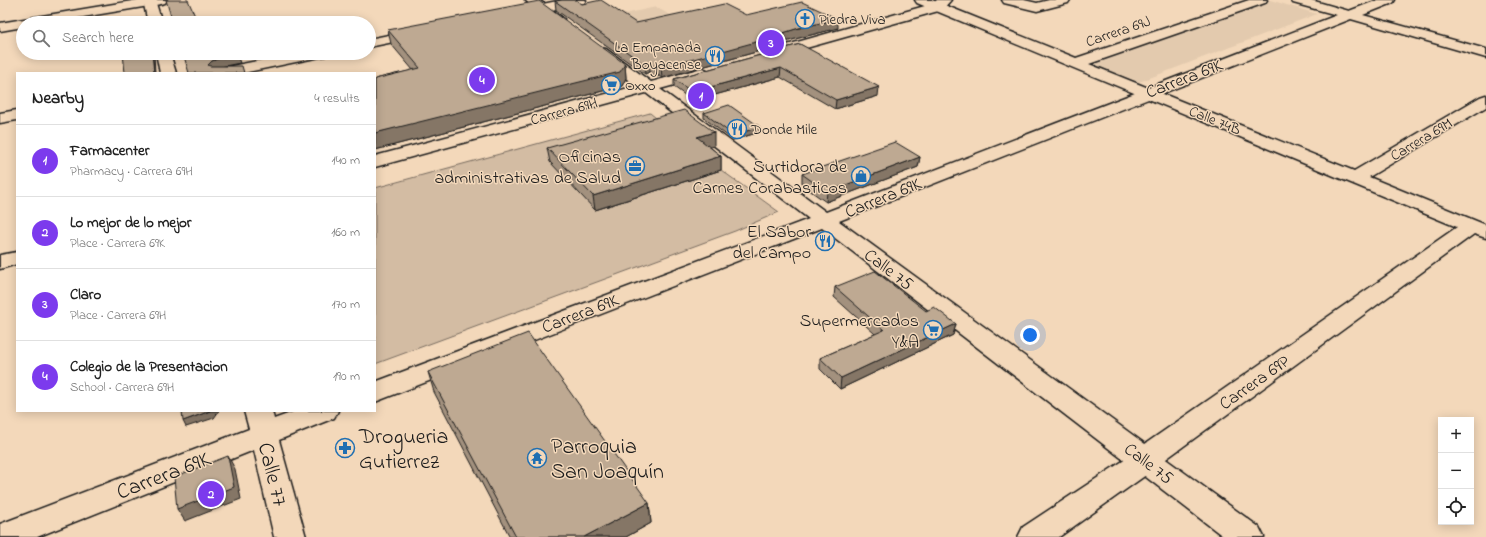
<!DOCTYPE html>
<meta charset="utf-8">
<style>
body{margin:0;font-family:"Indie Flower",sans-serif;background:#f6f6f6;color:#222}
.controls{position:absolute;right:12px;bottom:12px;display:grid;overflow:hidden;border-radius:0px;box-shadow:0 2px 10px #0003}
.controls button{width:36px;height:36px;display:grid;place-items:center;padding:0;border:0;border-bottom:1px solid #e0e0e0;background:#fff;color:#222;font:20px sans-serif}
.you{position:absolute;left:1030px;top:335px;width:14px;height:14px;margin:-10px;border:3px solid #fff;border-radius:50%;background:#1a73e8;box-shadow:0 0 0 6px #1a73e833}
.badge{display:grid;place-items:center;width:26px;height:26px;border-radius:50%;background:#7c3aed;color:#fff;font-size:13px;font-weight:700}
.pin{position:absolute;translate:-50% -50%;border:2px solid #fff;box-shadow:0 1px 4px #0006}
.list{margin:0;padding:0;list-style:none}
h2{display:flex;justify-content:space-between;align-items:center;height:52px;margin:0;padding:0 16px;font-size:17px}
h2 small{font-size:13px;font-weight:400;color:#767676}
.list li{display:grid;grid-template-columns:26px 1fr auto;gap:12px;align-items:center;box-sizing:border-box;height:72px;padding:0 16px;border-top:1px solid #e0e0e0}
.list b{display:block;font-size:15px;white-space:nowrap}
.list p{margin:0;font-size:13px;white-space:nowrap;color:#767676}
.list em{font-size:13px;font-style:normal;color:#767676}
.icon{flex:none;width:22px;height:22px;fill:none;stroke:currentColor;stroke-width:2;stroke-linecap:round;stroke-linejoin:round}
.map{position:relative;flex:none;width:1486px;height:537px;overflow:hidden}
.search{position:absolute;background:#fff;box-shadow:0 2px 10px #0003;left:16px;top:16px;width:360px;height:44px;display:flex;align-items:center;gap:10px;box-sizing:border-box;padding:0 14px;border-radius:22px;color:#767676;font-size:15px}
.panel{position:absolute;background:#fff;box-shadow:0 2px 10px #0003;left:16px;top:72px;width:360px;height:340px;border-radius:0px}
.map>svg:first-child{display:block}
</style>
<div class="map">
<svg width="1486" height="537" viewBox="0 0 1486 537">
<rect width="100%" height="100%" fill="#f3d8ba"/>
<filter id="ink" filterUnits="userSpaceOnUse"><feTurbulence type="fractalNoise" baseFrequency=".025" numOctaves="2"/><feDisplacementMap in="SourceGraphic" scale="8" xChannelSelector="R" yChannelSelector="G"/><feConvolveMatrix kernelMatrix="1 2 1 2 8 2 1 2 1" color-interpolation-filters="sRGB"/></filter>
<g filter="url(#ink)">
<path fill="#e3caae" d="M1264 0H1270L1317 14 1139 82 1087 62Z
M656 7 675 18 626 30 580 24Z"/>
<path fill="#d3bca3" stroke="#786c60" d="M650 113 668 128 595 210 721 170 779 212 735 231 375 364V188Z"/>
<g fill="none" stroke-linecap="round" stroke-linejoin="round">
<defs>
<path id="street" d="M138 0H167L165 3 161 4 47 23H23V27L0 31V23Z
M562 0H586L584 3 519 17 514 16 513 13 514 10Z
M915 0H932L1076 58 1249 0H1267L1265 3 1089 64 1354 171 1480 97 1486 95V107L1369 177 1486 225V238L1474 234 1155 467 1146 475 1059 537H1018L1023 527 1126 459 1135 451 1457 227 917 3Z
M1002 0H1024L1037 3 1049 0H1070L1068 3 1037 11 1004 3Z
M418 29 423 30 425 33 423 36 369 47V39Z
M298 53H327L325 56 320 57 243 73H213L216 70 221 68Z
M17 110V120L0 123V113Z"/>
<path id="secondary" d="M143 0H155L162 23H148Z
M525 0H539L564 19 562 22H552Z
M937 0H951L942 10 774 57 769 56 767 53 769 50 932 4Z
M1291 0H1311L1349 11 1378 0H1395L1393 3 1363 15 1486 49V58L1351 19 839 221 1259 527 1264 537H1224L822 228 375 402V382L809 219 646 93 375 167V156L636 86 596 55 594 52 596 49 601 48 606 49 651 82 702 68 707 70 710 73 707 76 660 89 826 212 1337 15 1293 3Z
M156 53H170L176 73H160Z
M17 252V264L0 269V255Z
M244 411H272L274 419 296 411H338L334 418 279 440 306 537H274L254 450 37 537H0V524L249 429Z"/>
</defs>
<use href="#street" stroke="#1c1c1c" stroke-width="3"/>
<use href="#secondary" stroke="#1c1c1c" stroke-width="3"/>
<use href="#street" fill="#f3d8ba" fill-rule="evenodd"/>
<use href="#secondary" fill="#f3d8ba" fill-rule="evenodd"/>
</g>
<path fill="#a3917e" stroke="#1c1c1c" d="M555 1 582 4 636 23 838 28 799 38 785 42V44L662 78 659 76 656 77 649 72 645 74 556 10Z
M388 30 625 64 626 78 622 86 375 150V79L413 70 391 44Z
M800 44 878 96 835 109 780 77 693 101 674 87V79Z
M704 113 760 132 733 140 704 118Z
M714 146 710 147 721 156V170L595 210 550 162 547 148Z
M920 157 918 167 826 202 802 185V174Z
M835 287 926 311 956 324 953 335 840 389 820 369V358L875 334 834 297Z
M428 372 649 503 651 523 626 537H510L434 392Z"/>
<path fill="#857666" stroke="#1c1c1c" d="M838 19V28L799 38 785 42V44L662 78 661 68 799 28Z
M152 53H154L155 73H154Z
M237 55 240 63 220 67 212 73 208 65 212 61 217 59Z
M649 63V72L645 74 644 64Z
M625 64 626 78 622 86 375 150V133Z
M658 66 659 76 656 77 655 67Z
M781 68 780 77 693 101 692 92Z
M879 87 878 96 835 109 836 100Z
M760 127V132L733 140V135Z
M714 132V146L697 151V137Z
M721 156V170L595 210 593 196Z
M920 157 918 167 826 202 827 192Z
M956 324 953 335 840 389 841 378Z
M210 411H219L214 418 186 427 183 421Z
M228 456 235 469 241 499 185 521 177 509Z
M649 503 651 523 626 537H584Z"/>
<path fill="#bea992" stroke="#1c1c1c" d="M166 0H188L198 23H173Z
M562 0H576L582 4 601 0 636 23 724 4 746 15 802 2 838 19 799 28 783 33 785 34 661 68 658 66 655 67 649 63 644 64 555 1Z
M539 1 625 64 620 72 375 133V79L420 68 388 30Z
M800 44 879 87 836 100 781 68 692 92 674 79Z
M123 53H152L154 73H125Z
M183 53H237V55L217 59 212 61 208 65 210 66H242L244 73H189Z
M729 105 760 127 733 135 704 113Z
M684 110 714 132 697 137 721 156 593 196 547 148Z
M895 142 920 157 827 192 802 174Z
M875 271 926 311 934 307 956 324 841 378 820 358 884 330 835 287Z
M528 333 649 503 584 537H516L428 372Z
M182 411H210L183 421Z
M228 456 234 487 177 509 174 477Z"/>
</g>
<defs>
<symbol id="church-ring" viewBox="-11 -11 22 22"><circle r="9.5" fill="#f3d8ba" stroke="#1f6fb2" stroke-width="1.5"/><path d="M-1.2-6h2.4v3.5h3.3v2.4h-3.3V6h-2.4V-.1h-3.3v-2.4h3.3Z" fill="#1f6fb2"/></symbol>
<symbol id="restaurant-ring" viewBox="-11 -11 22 22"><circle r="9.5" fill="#f3d8ba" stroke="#1f6fb2" stroke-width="1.5"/><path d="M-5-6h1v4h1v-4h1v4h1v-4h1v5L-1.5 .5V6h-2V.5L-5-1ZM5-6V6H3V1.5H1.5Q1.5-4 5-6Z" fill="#1f6fb2"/></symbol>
<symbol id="supermarket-ring" viewBox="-11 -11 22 22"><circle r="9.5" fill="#f3d8ba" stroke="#1f6fb2" stroke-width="1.5"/><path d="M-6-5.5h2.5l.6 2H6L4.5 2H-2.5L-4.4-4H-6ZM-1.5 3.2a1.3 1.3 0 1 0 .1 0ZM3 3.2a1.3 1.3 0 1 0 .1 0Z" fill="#1f6fb2"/></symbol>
<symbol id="office-ring" viewBox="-11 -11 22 22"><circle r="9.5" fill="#f3d8ba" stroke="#1f6fb2" stroke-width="1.5"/><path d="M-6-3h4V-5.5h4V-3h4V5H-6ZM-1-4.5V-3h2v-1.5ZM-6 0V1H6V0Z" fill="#1f6fb2"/></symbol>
<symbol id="shop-ring" viewBox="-11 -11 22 22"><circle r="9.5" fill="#f3d8ba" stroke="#1f6fb2" stroke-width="1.5"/><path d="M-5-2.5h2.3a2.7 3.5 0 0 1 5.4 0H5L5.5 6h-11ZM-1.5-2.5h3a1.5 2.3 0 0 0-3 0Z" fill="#1f6fb2"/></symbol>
<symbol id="pharmacy-ring" viewBox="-11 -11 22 22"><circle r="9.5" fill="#f3d8ba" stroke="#1f6fb2" stroke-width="1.5"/><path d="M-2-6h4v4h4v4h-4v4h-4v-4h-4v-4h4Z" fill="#1f6fb2"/></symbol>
<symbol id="temple-ring" viewBox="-11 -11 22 22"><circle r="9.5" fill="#f3d8ba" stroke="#1f6fb2" stroke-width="1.5"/><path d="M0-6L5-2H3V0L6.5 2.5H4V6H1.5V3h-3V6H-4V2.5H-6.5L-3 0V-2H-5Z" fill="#1f6fb2"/></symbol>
</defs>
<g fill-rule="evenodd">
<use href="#church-ring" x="794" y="8" width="22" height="22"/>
<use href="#restaurant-ring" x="704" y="45" width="22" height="22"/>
<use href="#supermarket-ring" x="600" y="74" width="22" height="22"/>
<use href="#restaurant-ring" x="726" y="118" width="22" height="22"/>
<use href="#office-ring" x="624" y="155" width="22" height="22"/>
<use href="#shop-ring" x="850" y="165" width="22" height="22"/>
<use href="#restaurant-ring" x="814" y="230" width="22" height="22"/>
<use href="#supermarket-ring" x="922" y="319" width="22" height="22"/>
<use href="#pharmacy-ring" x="334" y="437" width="22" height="22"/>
<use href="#temple-ring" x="526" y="447" width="22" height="22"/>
</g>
<g text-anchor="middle" stroke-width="3" stroke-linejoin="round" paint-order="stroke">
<g font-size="15" fill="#1c1c1c" stroke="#f3d8ba" text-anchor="start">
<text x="819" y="24">Piedra Viva</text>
<text x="701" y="52" text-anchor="end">La Empanada<tspan x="701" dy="17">Boyacense</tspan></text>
<text x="625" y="90">Oxxo</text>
<text x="751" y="134">Donde Mile</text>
</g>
<g font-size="15" fill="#1c1c1c" stroke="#f3d8ba">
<text transform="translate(1118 31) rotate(-19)" y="5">Carrera 69J</text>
<text transform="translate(564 111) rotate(-15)" y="5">Carrera 69H</text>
<text transform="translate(1215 120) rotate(22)" y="5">Calle 74B</text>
<text transform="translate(1421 139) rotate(-31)" y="5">Carrera 69M</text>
</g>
<g font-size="18" fill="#1c1c1c" stroke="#f3d8ba">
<text transform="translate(1184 78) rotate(-21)" y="6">Carrera 69K</text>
<text transform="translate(883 197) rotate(-22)" y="6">Carrera 69K</text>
<text transform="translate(889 269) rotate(37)" y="6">Calle 75</text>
<text transform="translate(580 313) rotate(-21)" y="6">Carrera 69K</text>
<text transform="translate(1254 382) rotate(-35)" y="6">Carrera 69P</text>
<text transform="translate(1149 463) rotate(37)" y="6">Calle 75</text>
</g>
<g font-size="18" fill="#1c1c1c" stroke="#f3d8ba" text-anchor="end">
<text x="621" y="162">Oficinas<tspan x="621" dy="21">administrativas de Salud</tspan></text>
<text x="847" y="172">Surtidora de<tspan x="847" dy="21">Carnes Corabasticos</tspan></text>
<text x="811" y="237">El Sabor<tspan x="811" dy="21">del Campo</tspan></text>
<text x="919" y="326">Supermercados<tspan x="919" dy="21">Y&amp;A</tspan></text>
</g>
<g font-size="22" fill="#1c1c1c" stroke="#f3d8ba" text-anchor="start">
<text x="359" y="443">Drogueria<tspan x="359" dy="25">Gutierrez</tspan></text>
<text x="551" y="453">Parroquia<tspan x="551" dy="25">San Joaquín</tspan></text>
</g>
<g font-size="22" fill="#1c1c1c" stroke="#f3d8ba">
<text transform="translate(163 474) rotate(-21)" y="8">Carrera 69K</text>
<text transform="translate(274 474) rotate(76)" y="8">Calle 77</text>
</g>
</g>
</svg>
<div class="controls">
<button>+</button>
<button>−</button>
<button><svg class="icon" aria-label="locate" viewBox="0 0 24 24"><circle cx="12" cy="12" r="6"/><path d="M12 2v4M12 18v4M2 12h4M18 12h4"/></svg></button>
</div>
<div class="you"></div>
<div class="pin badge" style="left:701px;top:96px">1</div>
<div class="pin badge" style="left:211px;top:494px">2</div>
<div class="pin badge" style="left:771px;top:43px">3</div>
<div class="pin badge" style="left:482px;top:80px">4</div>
<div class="search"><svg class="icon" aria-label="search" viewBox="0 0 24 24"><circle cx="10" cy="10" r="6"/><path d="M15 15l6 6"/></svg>Search here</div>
<section class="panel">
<h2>Nearby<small>4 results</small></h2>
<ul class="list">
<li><span class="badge">1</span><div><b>Farmacenter</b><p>Pharmacy · Carrera 69H</p></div><em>140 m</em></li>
<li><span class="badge">2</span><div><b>Lo mejor de lo mejor</b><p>Place · Carrera 69K</p></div><em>160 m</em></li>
<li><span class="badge">3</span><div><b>Claro</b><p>Place · Carrera 69H</p></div><em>170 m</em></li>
<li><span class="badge">4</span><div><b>Colegio de la Presentacion</b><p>School · Carrera 69H</p></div><em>190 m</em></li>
</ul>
</section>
</div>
